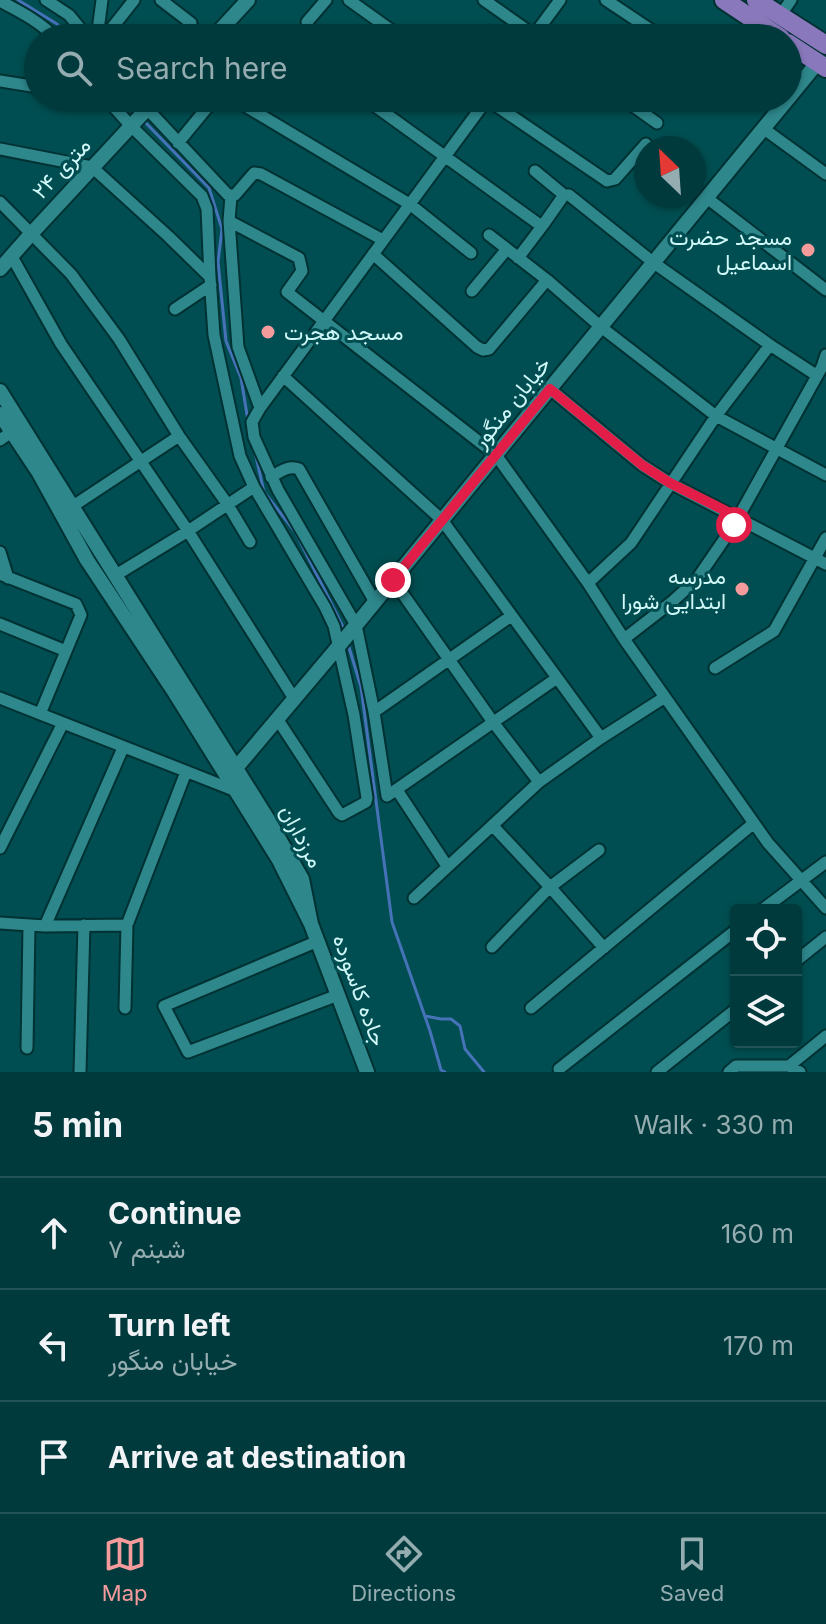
<!DOCTYPE html>
<meta charset="utf-8">
<style>
body{margin:0;font-family:Inter,Vazirmatn,sans-serif;background:#0a4144;color:#f1f3f6}
.controls{position:absolute;right:24px;bottom:24px;display:grid;overflow:hidden;border-radius:8px;box-shadow:0 2px 6px #0004}
.controls button{width:72px;height:72px;display:grid;place-items:center;padding:0;border:0;border-bottom:2px solid #225457;background:#003a3d;color:#f1f3f6;font:40px sans-serif}
.compass{position:absolute;left:634px;top:136px;width:72px;height:72px;border-radius:50%;background:#003a3d;box-shadow:0 2px 6px #0004;rotate:335deg}
.stop{position:absolute;width:24px;height:24px;margin:-18px;border:6px solid #e11d48;border-radius:50%;background:#fff}
.stop.end{background:#e11d48;border-color:#fff;box-shadow:0 2px 8px #0008}
.list{margin:0;padding:0;list-style:none}
h2{display:flex;justify-content:space-between;align-items:center;height:104px;margin:0;padding:0 32px;font-size:34px}
h2 small{font-size:26px;font-weight:400;color:#95adb0}
.list li{display:grid;grid-template-columns:52px 1fr auto;gap:24px;align-items:center;box-sizing:border-box;height:112px;padding:0 32px;border-top:2px solid #225457}
.list b{display:block;font-size:30px;white-space:nowrap}
.list p{margin:0;font-size:26px;white-space:nowrap;color:#95adb0}
.list em{font-size:26px;font-style:normal;color:#95adb0}
.icon{flex:none;width:44px;height:44px;fill:none;stroke:currentColor;stroke-width:2;stroke-linecap:round;stroke-linejoin:round}
.map{position:relative;flex:none;width:826px;height:1072px;overflow:hidden}
.search{position:absolute;background:#003a3d;box-shadow:0 2px 6px #0004;left:24px;right:24px;top:24px;height:88px;display:flex;align-items:center;gap:20px;box-sizing:border-box;padding:0 28px;border-radius:44px;color:#95adb0;font-size:30px}
.sheet{height:440px;background:#003a3d}
nav{display:flex;justify-content:space-around;align-items:center;box-sizing:border-box;height:112px;border-top:2px solid #225457;background:#003a3d;font-size:22px;color:#95adb0}
nav a{display:grid;justify-items:center;gap:4px}
nav .on{color:#f59b9c}
.map>svg:first-child{display:block}
</style>
<div class="map">
<svg width="826" height="1072" viewBox="0 0 826 1072">
<rect width="100%" height="100%" fill="#004e51"/>
<g fill="none" stroke-linecap="round" stroke-linejoin="round">
<path stroke="#4672b8" stroke-width="3" d="M18 0 57 24 69 38
M122 98 136 113
M144 121 209 188 222 229 218 262 226 341 241 378 248 421
M255 452 264 492 296 533 344 629
M348 644 361 687 392 922 430 1031 441 1070 445 1072
M425 1016 441 1019H451L460 1026 465 1049 484 1072"/>
<defs>
<path id="minor" d="M46 0 69 15 88 38
M161 0 191 23
M349 0 402 38
M484 0 538 38
M606 0 663 38
M0 1C19 11 41 22 55 38
M780 16 791 0
M307 22 326 0
M97 38 102 0
M104 38 134 0
M532 38 560 0
M0 81 38 87
M106 98 130 125 202 196 207 209 210 277
M137 98 228 195H235L254 173 261 174 383 240
M232 98 411 205 471 253
M364 98 540 225H543L564 195H569L654 263 770 345 816 375
M485 98 607 181 615 179 646 144
M622 98 657 123
M764 129 826 174
M178 143 215 98
M0 149 92 167 168 236 210 277 214 335 240 456 254 487 325 607 334 626 354 715 367 798 366 802 342 815 339 813 278 720
M535 171 564 195
M231 196 229 221 238 347 260 408
M707 198 826 290
M0 202 71 274 119 339 179 436 228 505 250 542
M229 221 299 258 302 271 287 292 496 455 588 583 624 639 768 843 826 908
M489 235 547 280 601 327 716 416 826 475
M373 254 477 347 483 350 489 349 547 280
M11 255 61 344 188 531 295 700
M518 258 543 225
M472 291 507 249
M175 309 211 285
M283 376 442 520 601 738
M550 389 642 465 670 483 826 564
M0 440 11 432
M271 477C280 472 288 465 299 469L375 602
M73 506 179 436
M0 552 8 578
M0 574 76 604 81 615 40 714
M116 575 188 531 254 487
M393 580 493 722 539 782 414 898
M588 583 631 543 716 416 770 345
M511 616 374 712 387 796 557 678
M0 624 66 651
M624 639 673 601 697 579 734 525 822 367 826 355
M715 668 774 631 826 538
M0 698 236 791
M374 712 356 625 278 490 254 437 252 422 260 408 488 98
M539 782 601 738 665 697
M397 790 447 866
M493 826 550 887 604 948
M0 848 63 723
M762 910 826 862
M0 923 45 926 127 925 186 772
M45 926 123 748
M318 941 164 1006 188 1052 338 995
M492 947 550 887 599 850
M796 961 826 937
M125 1008 127 925
M531 1008 754 823
M27 1048 29 925
M559 1069 736 930
M80 1072 84 925
M657 1072 736 1009
M729 1072 736 1066H789
M800 1072 789 1066 826 1036"/>
<path id="tertiary" d="M213 38 248 0
M0 269 31 234 157 98
M0 391 267 818 302 879 311 924 279 860 175 693 87 560 39 473 0 414
M236 768 338 647 818 62
M311 924 367 1072"/>
<path id="primary" d="M724 0 781 38
M756 0 826 45
M788 43 826 68"/>
</defs>
<use href="#minor" stroke="#003133" stroke-width="15"/>
<use href="#tertiary" stroke="#003133" stroke-width="18"/>
<use href="#primary" stroke="#003133" stroke-width="22"/>
<use href="#minor" stroke="#2e878b" stroke-width="11"/>
<use href="#tertiary" stroke="#2e878b" stroke-width="14"/>
<use href="#primary" stroke="#8979bc" stroke-width="18"/>
</g>
<g fill="none" stroke-linecap="round" stroke-linejoin="round">
<path stroke="#e11d48" stroke-width="10" d="M393 580 550 389 642 465 670 483 738 517 734 525"/>
</g>
<g fill="#f59b9c" stroke="#004e51" stroke-width="3">
<circle cx="808" cy="250" r="8"/>
<circle cx="268" cy="332" r="8"/>
<circle cx="742" cy="589" r="8"/>
</g>
<g text-anchor="middle" stroke-width="6" stroke-linejoin="round" paint-order="stroke">
<g font-size="22" fill="#d0f8f9" stroke="#004e51">
<text transform="translate(61 168) rotate(-47)" y="8">۲۴ متری</text>
<text transform="translate(511 402) rotate(-51)" y="8">خیابان منگور</text>
<text transform="translate(302 836) rotate(62)" y="8">مرزداران</text>
<text transform="translate(360 990) rotate(70)" y="8">جاده کاسورده</text>
</g>
<g font-size="22" fill="#d0f8f9" stroke="#004e51" text-anchor="end">
<text x="792" y="245">مسجد حضرت<tspan x="792" dy="25">اسماعیل</tspan></text>
<text x="284" y="340" text-anchor="start">مسجد هجرت</text>
<text x="726" y="584">مدرسه<tspan x="726" dy="25">ابتدایی شورا</tspan></text>
</g>
</g>
</svg>
<div class="controls">
<button><svg class="icon" aria-label="locate" viewBox="0 0 24 24"><circle cx="12" cy="12" r="6"/><path d="M12 2v4M12 18v4M2 12h4M18 12h4"/></svg></button>
<button><svg class="icon" aria-label="layers" viewBox="0 0 24 24"><path d="M12 4l9 5-9 5-9-5zM3 14l9 5 9-5"/></svg></button>
</div>
<svg class="compass" viewBox="-18 -18 36 36"><path d="M0-13l5 13h-10z" fill="#e53935"/><path d="M0 13l5-13h-10z" fill="#95adb0"/></svg>
<div class="stop" style="left:734px;top:525px"></div>
<div class="stop end" style="left:393px;top:580px"></div>
<div class="search"><svg class="icon" aria-label="search" viewBox="0 0 24 24"><circle cx="10" cy="10" r="6"/><path d="M15 15l6 6"/></svg>Search here</div>
</div>
<section class="sheet">
<h2>5 min<small>Walk · 330 m</small></h2>
<ul class="list">
<li><svg class="icon" aria-label="ahead" viewBox="0 0 24 24"><path d="M12 20V5M6 11l6-6 6 6"/></svg><div><b>Continue</b><p>شبنم ۷</p></div><em>160 m</em></li>
<li><svg class="icon" aria-label="left" viewBox="0 0 24 24"><path d="M17 20v-9H6M10 6l-5 5 5 5"/></svg><div><b>Turn left</b><p>خیابان منگور</p></div><em>170 m</em></li>
<li><svg class="icon" aria-label="arrive" viewBox="0 0 24 24"><path d="M6 21V4h12l-3 4 3 4H6"/></svg><div><b>Arrive at destination</b></div></li>
</ul>
</section>
<nav>
<a class="on"><svg class="icon" aria-label="map" viewBox="0 0 24 24"><path d="M3 6l6-2 6 2 6-2v14l-6 2-6-2-6 2zM9 4v14M15 6v14"/></svg>Map</a>
<a><svg class="icon" aria-label="directions" viewBox="0 0 24 24"><path d="M12 3l9 9-9 9-9-9zM9 14v-3h6M13 9l2 2-2 2"/></svg>Directions</a>
<a><svg class="icon" aria-label="saved" viewBox="0 0 24 24"><path d="M7 4h10v16l-5-4-5 4z"/></svg>Saved</a>
</nav>
